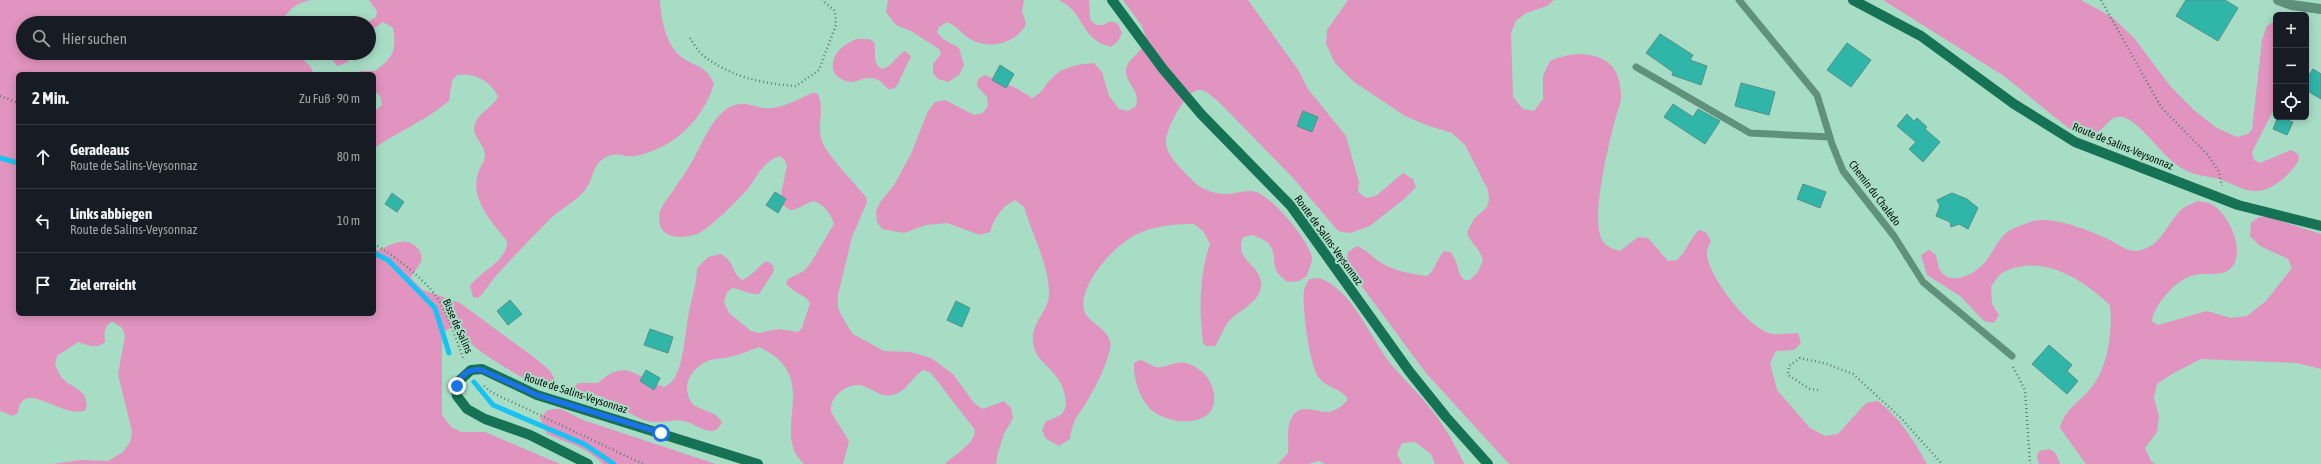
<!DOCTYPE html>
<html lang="de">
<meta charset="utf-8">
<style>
body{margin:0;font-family:"Asap Condensed",sans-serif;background:#20242c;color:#f1f3f6}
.controls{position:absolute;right:12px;top:12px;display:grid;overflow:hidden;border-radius:6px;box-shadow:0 2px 10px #0003}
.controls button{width:36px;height:36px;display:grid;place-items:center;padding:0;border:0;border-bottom:1px solid #363941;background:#171b24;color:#f1f3f6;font:20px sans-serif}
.stop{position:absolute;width:12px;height:12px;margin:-9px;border:3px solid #1a73e8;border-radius:50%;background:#fff}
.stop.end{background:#1a73e8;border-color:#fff;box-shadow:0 1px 4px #0008}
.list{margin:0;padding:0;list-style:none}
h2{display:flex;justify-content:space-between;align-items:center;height:52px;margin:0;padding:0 16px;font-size:17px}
h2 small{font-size:13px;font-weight:400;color:#9ea1a6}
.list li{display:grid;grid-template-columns:26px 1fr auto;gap:12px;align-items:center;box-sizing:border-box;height:64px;padding:0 16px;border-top:1px solid #363941}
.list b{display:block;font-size:15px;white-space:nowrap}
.list p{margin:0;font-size:13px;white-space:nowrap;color:#9ea1a6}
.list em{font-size:13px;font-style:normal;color:#9ea1a6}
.icon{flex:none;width:22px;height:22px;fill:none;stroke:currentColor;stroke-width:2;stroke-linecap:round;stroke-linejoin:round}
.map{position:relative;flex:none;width:2321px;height:464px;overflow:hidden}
.search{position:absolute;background:#171b24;box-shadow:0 2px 10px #0003;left:16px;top:16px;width:360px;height:44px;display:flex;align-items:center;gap:10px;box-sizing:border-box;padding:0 14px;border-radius:22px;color:#9ea1a6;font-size:15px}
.panel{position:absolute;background:#171b24;box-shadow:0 2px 10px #0003;left:16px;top:72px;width:360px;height:244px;border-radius:6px}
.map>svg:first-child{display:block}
</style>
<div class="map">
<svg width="2321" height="464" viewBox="0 0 2321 464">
<rect width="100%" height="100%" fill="#a8ddc5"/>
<path fill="#e194bf" d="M0 0H312C297 2 288 10 281 23H23V53H294L310 66 314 74H18V314H374V249L379 250C392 244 408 235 419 250 421 253 422 258 421 262 418 268 413 272 411 278L423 290 460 303 535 358 549 370 555 379C550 383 546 385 540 384 528 384 478 351 468 341 462 334 461 331 452 327L442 333V415L451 427 461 432H485L560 464H52L81 460 108 461 123 452 130 442 132 432 118 374 125 336 122 328 112 321C104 327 104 333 105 342 96 350 88 345 78 342L57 356 55 365C57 369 59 373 61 377 72 389 90 389 86 410 63 421 22 376 18 413L13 416 0 411Z
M369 0H660C661 20 666 47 684 59 699 68 706 66 714 84 703 120 673 149 635 156 622 158 617 150 603 159 592 166 593 181 585 190 576 202 560 209 550 219 531 238 513 257 495 277 489 284 485 292 478 298L473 297 470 286C480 271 508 261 507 241 491 221 470 200 478 173 481 165 487 159 484 150 481 141 471 134 475 124 479 112 492 108 498 97 492 81 473 72 457 75L452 81 449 101C427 120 399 131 374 148V112L382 105 380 95 374 92V74H357L360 71H375C393 58 397 51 393 28L383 22 369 32V23H345L355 20 368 22 376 17 377 11Z
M888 0H1024L1022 11 1026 24C1017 43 991 50 972 40 962 35 959 27 947 22L939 27 937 32 943 39 959 48 964 65 959 75 948 82 938 79 933 73V64L941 54 939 49 911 31 896 25 886 12Z
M1059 0H1089L1090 19 1096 25H1103L1111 21 1118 24 1122 33 1118 41 1111 47C1079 39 1086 13 1059 0Z
M1123 0H1248L1299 71 1308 89 1346 136 1359 182 1358 192 1366 198 1376 196 1403 173 1413 179 1416 187 1404 199 1370 226 1350 233 1338 231 1294 179 1218 101C1212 97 1206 89 1198 90 1185 92 1165 131 1166 142 1166 156 1183 170 1191 179 1200 189 1213 194 1226 194 1236 194 1247 189 1256 192 1273 197 1310 242 1312 258 1312 263 1308 271 1307 276L1299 281 1288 282C1266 267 1280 259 1269 244 1266 240 1257 237 1253 235L1243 237C1233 261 1263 265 1261 286 1259 303 1241 309 1230 320 1223 327 1221 338 1215 346H1206L1203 343C1199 309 1199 276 1210 244L1203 231 1194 224C1175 224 1152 226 1135 235 1114 246 1078 285 1084 310 1088 324 1115 331 1110 349 1107 364 1098 382 1090 396 1080 415 1073 416 1070 439L1059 446 1046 439 1042 430 1046 421C1051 419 1056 418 1060 415 1071 409 1064 387 1058 379 1050 366 1034 359 1033 342 1031 322 1049 311 1049 294 1049 265 1032 234 1024 207L1015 200C1001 207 995 217 990 232L980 235 947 223 926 225 904 233 882 229 877 222 876 211 881 201 894 185 911 154 928 111 935 102 945 100 974 115 983 113 988 106 987 97 977 86 978 79 985 75 1016 88 1032 98C1042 94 1044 86 1051 79 1061 67 1079 64 1094 63L1102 72 1109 96 1119 109 1128 111 1136 106C1141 89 1124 83 1126 69 1128 60 1136 56 1141 49 1143 46 1144 41 1146 38L1142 26Z
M1348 0H1554L1547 6 1526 13 1516 21 1511 33 1513 97 1523 109 1534 111 1543 99V76L1550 61C1566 54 1583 51 1600 58 1616 65 1620 77 1621 94 1622 102 1617 112 1615 120 1608 147 1593 208 1600 235 1602 244 1611 249 1620 251L1638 237 1648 238 1668 261 1677 260C1687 251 1689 239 1699 230L1706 232 1711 241C1709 245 1706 251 1707 255 1709 277 1750 331 1773 334 1780 335 1790 333 1798 333L1801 343 1794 350 1776 351 1770 363 1777 390 1810 428 1825 436 1838 434 1866 403 1878 401C1900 418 1914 441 1927 464H1509L1426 373 1346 265 1348 252 1357 246C1367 250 1371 256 1380 262 1393 271 1412 274 1427 276 1436 270 1436 259 1444 251L1450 252C1460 263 1455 270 1464 280H1470L1478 272 1483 260C1479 246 1470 244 1467 232L1474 219 1487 207 1489 200 1488 190 1465 145 1452 133 1426 125 1405 116 1354 82 1335 63 1326 44 1327 30Z
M1883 0H2081L2112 17 2134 38 2171 87 2195 111 2217 128 2237 137 2248 134 2252 130 2262 40 2267 26 2276 20V105L2252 152 2254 160 2260 163 2291 150 2298 154 2299 160C2291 174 2272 192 2254 191 2243 191 2230 182 2219 179 2204 175 2191 176 2177 165 2161 154 2139 121 2123 117 2103 113 2107 144 2072 131L2004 76Z
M856 39H869L874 42C877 52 871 63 882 69 893 66 896 56 905 51L911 56 897 86 893 89H888C884 85 881 81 876 79 860 74 854 90 837 76 833 72 832 68 833 62 836 49 845 45 856 39Z
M331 53H354C351 61 345 64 337 66L331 58Z
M812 93H817C826 107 816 125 822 141 827 156 855 183 866 197L867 202 852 237 838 295V308L845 322 853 334 884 351 910 352 931 358 953 374 974 403 983 409 1004 401 1011 408 1013 418 1004 434 998 452 996 464H945C955 454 975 444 975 430L931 373 923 370C911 378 907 392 892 395 881 398 873 389 863 386 850 381 829 396 831 411 833 417 845 433 849 441L843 464H804C768 432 825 377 759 347 750 350 740 355 730 357 723 359 715 358 708 361 691 368 680 386 692 403 698 411 714 409 722 422 720 427 717 431 711 431 701 431 693 422 683 421 670 419 657 425 644 420 619 410 605 389 577 395L573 391 574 387 578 383H598C626 357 635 377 664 387 668 385 671 383 674 379 685 361 685 328 690 307 693 293 697 282 697 268L708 257 721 254C736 263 730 271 742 280 751 277 758 267 766 261L773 265 774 271 759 294C749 295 742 289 732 288L727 292 724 302 729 313 751 331 759 333 778 329 798 332 802 328 810 303C804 293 792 293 786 283L788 279 804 271 810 264 834 224C830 212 825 206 814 201 805 203 798 210 790 210L783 205 781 194 787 166 784 159 780 156C762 162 758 176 747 190 737 200 710 229 697 234 682 239 658 240 659 217 659 208 668 198 673 191 679 181 687 171 693 160 703 143 715 107 739 104 747 103 756 107 763 108 781 110 796 100 812 93Z
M2197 201C2201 202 2206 202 2209 203 2228 211 2246 250 2232 267 2223 278 2206 272 2194 275 2177 279 2154 304 2152 321L2158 325 2207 311 2231 318 2247 316 2266 301 2292 268 2288 259 2260 246 2250 236 2251 223 2259 217H2268L2321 234V369L2297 363 2201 359 2172 374 2157 384 2154 398 2159 416 2157 432 2145 448 2151 461 2155 464H2086L2060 428C2065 408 2079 403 2091 388 2108 368 2113 330 2110 305 2082 279 2041 252 2002 273 1998 275 1994 283 1991 287L1992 304 1999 315 1994 323 1984 321 1960 296 1927 275 1921 255 1929 250 1936 255C1937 260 1938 266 1940 270 1951 288 1977 273 1986 261 1993 252 1996 243 2005 234 2010 229 2020 226 2027 223 2048 213 2088 230 2108 239 2119 244 2128 254 2141 250 2161 245 2167 225 2179 212 2183 207 2192 204 2197 201Z
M1319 278C1352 289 1370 337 1390 363 1400 375 1411 386 1421 397 1439 418 1453 439 1464 464H1435L1431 454 1415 442 1402 443 1397 454 1402 464H1325L1319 461 1308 464H1278L1288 453C1289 444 1287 433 1289 425 1296 400 1312 412 1327 412 1335 412 1344 405 1348 399 1341 388 1327 388 1319 378 1309 365 1302 307 1304 290 1305 286 1307 283 1309 279Z
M1140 360C1146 361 1150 365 1156 367 1167 369 1175 359 1189 364 1200 368 1210 377 1213 389 1222 424 1183 427 1159 415 1142 407 1133 381 1134 363Z
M553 409H561L583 420 716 464H603C585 446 569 444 547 434L540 418 547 411Z
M2050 449 2056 454 2060 464H2039L2037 458 2039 451Z"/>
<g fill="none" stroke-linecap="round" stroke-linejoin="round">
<path stroke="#1ac1f3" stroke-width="5" d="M0 158 18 163
M374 253 388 260 435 308 449 353
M474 382 493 405 584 444 614 464"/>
</g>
<path fill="#30b5a9" stroke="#539088" d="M2186 0H2225L2238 8 2218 41 2176 16Z
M1660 34 1693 55 1690 60 1707 66 1701 85 1672 75 1673 72 1646 53Z
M1847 43 1871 60 1851 87 1827 70Z
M1000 65 1014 74 1006 88 992 80Z
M2313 69 2321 74V99L2306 90V80Z
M1741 83 1775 92 1769 115 1735 106Z
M1673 104 1693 117 1698 109 1720 121 1705 144 1664 117Z
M1303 111 1318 117 1312 132 1297 126Z
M1907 114 1914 121 1917 118 1927 127 1925 129 1940 142 1923 162 1909 149 1916 142 1897 126Z
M2278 117 2293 122 2287 135 2273 129Z
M1803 184 1826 192 1820 208 1797 199Z
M775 192 786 199 778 213 766 205Z
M392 193 404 202 397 212 385 204Z
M1952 193 1967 199 1978 208 1968 229 1959 224 1951 227 1950 222 1936 216 1940 206 1937 200Z
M510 300 522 314 508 325 497 311Z
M956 301 970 308 962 327 947 320Z
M650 329 673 337 668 353 644 345Z
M2049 345 2072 365 2067 371 2078 381 2067 394 2032 364Z
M646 370 660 378 654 390 640 381Z"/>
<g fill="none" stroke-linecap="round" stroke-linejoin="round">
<path stroke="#5d8272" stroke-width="2.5" stroke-dasharray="1 3" stroke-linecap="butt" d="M2101 0 2161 107 2207 154 2219 172 2222 186
M690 38C694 44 699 53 705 57 732 77 764 84 796 86L819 70 836 25 835 11 822 0
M0 96 18 103
M374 244C396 257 431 283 442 306 451 323 457 342 464 360
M2013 367 2025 390 2030 464
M484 386 491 392 643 464
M1818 390 1810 389 1788 375 1789 366 1800 358 1827 364 1853 374 1901 418 1942 464"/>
<path stroke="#5f917c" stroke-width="7" d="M1739 0 1817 95 1832 144 1843 171 1894 236 1923 282 2012 356
M1636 67 1750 133 1830 137"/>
<path stroke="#5f917c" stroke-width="10" d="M2278 0 2292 5 2321 9"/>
<path stroke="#167254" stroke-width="10" d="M1112 0 1163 69 1201 114 1291 206 1409 371 1446 417 1488 464
M1853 0 1921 36 2014 104 2075 142 2238 205 2321 226
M588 464 530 435 485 419 467 409 457 396 456 391 459 381 471 370 482 369 537 395 758 464"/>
</g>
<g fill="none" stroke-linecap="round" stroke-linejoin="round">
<path stroke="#1a73e8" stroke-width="5" d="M457 386C461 375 469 368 482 370L537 395 661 433"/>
</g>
<g text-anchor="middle" stroke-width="4" stroke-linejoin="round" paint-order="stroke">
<g font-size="11" fill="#00110a" stroke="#a8ddc5">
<text transform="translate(2123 146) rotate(22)" y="4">Route de Salins-Veysonnaz</text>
<text transform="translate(1875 193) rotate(53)" y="4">Chemin du Chalèdo</text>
<text transform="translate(1329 240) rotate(54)" y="4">Route de Salins-Veysonnaz</text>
<text transform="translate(458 326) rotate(66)" y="4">Bisse de Salins</text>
<text transform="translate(576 393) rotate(18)" y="4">Route de Salins-Veysonnaz</text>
</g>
</g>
</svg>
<div class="controls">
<button>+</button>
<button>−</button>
<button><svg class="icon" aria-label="locate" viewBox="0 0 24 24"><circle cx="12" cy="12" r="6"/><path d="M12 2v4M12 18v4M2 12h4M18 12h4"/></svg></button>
</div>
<div class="stop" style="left:661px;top:433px"></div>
<div class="stop end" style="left:457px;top:386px"></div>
<div class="search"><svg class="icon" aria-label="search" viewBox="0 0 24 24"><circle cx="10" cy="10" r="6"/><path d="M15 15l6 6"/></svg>Hier suchen</div>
<section class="panel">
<h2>2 Min.<small>Zu Fuß · 90 m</small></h2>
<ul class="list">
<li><svg class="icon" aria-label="ahead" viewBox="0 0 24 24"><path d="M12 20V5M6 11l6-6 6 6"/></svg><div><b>Geradeaus</b><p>Route de Salins-Veysonnaz</p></div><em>80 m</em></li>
<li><svg class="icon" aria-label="left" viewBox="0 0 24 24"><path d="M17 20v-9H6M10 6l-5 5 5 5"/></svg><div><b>Links abbiegen</b><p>Route de Salins-Veysonnaz</p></div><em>10 m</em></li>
<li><svg class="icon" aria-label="arrive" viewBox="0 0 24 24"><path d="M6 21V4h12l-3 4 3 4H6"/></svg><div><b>Ziel erreicht</b></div></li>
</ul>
</section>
</div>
